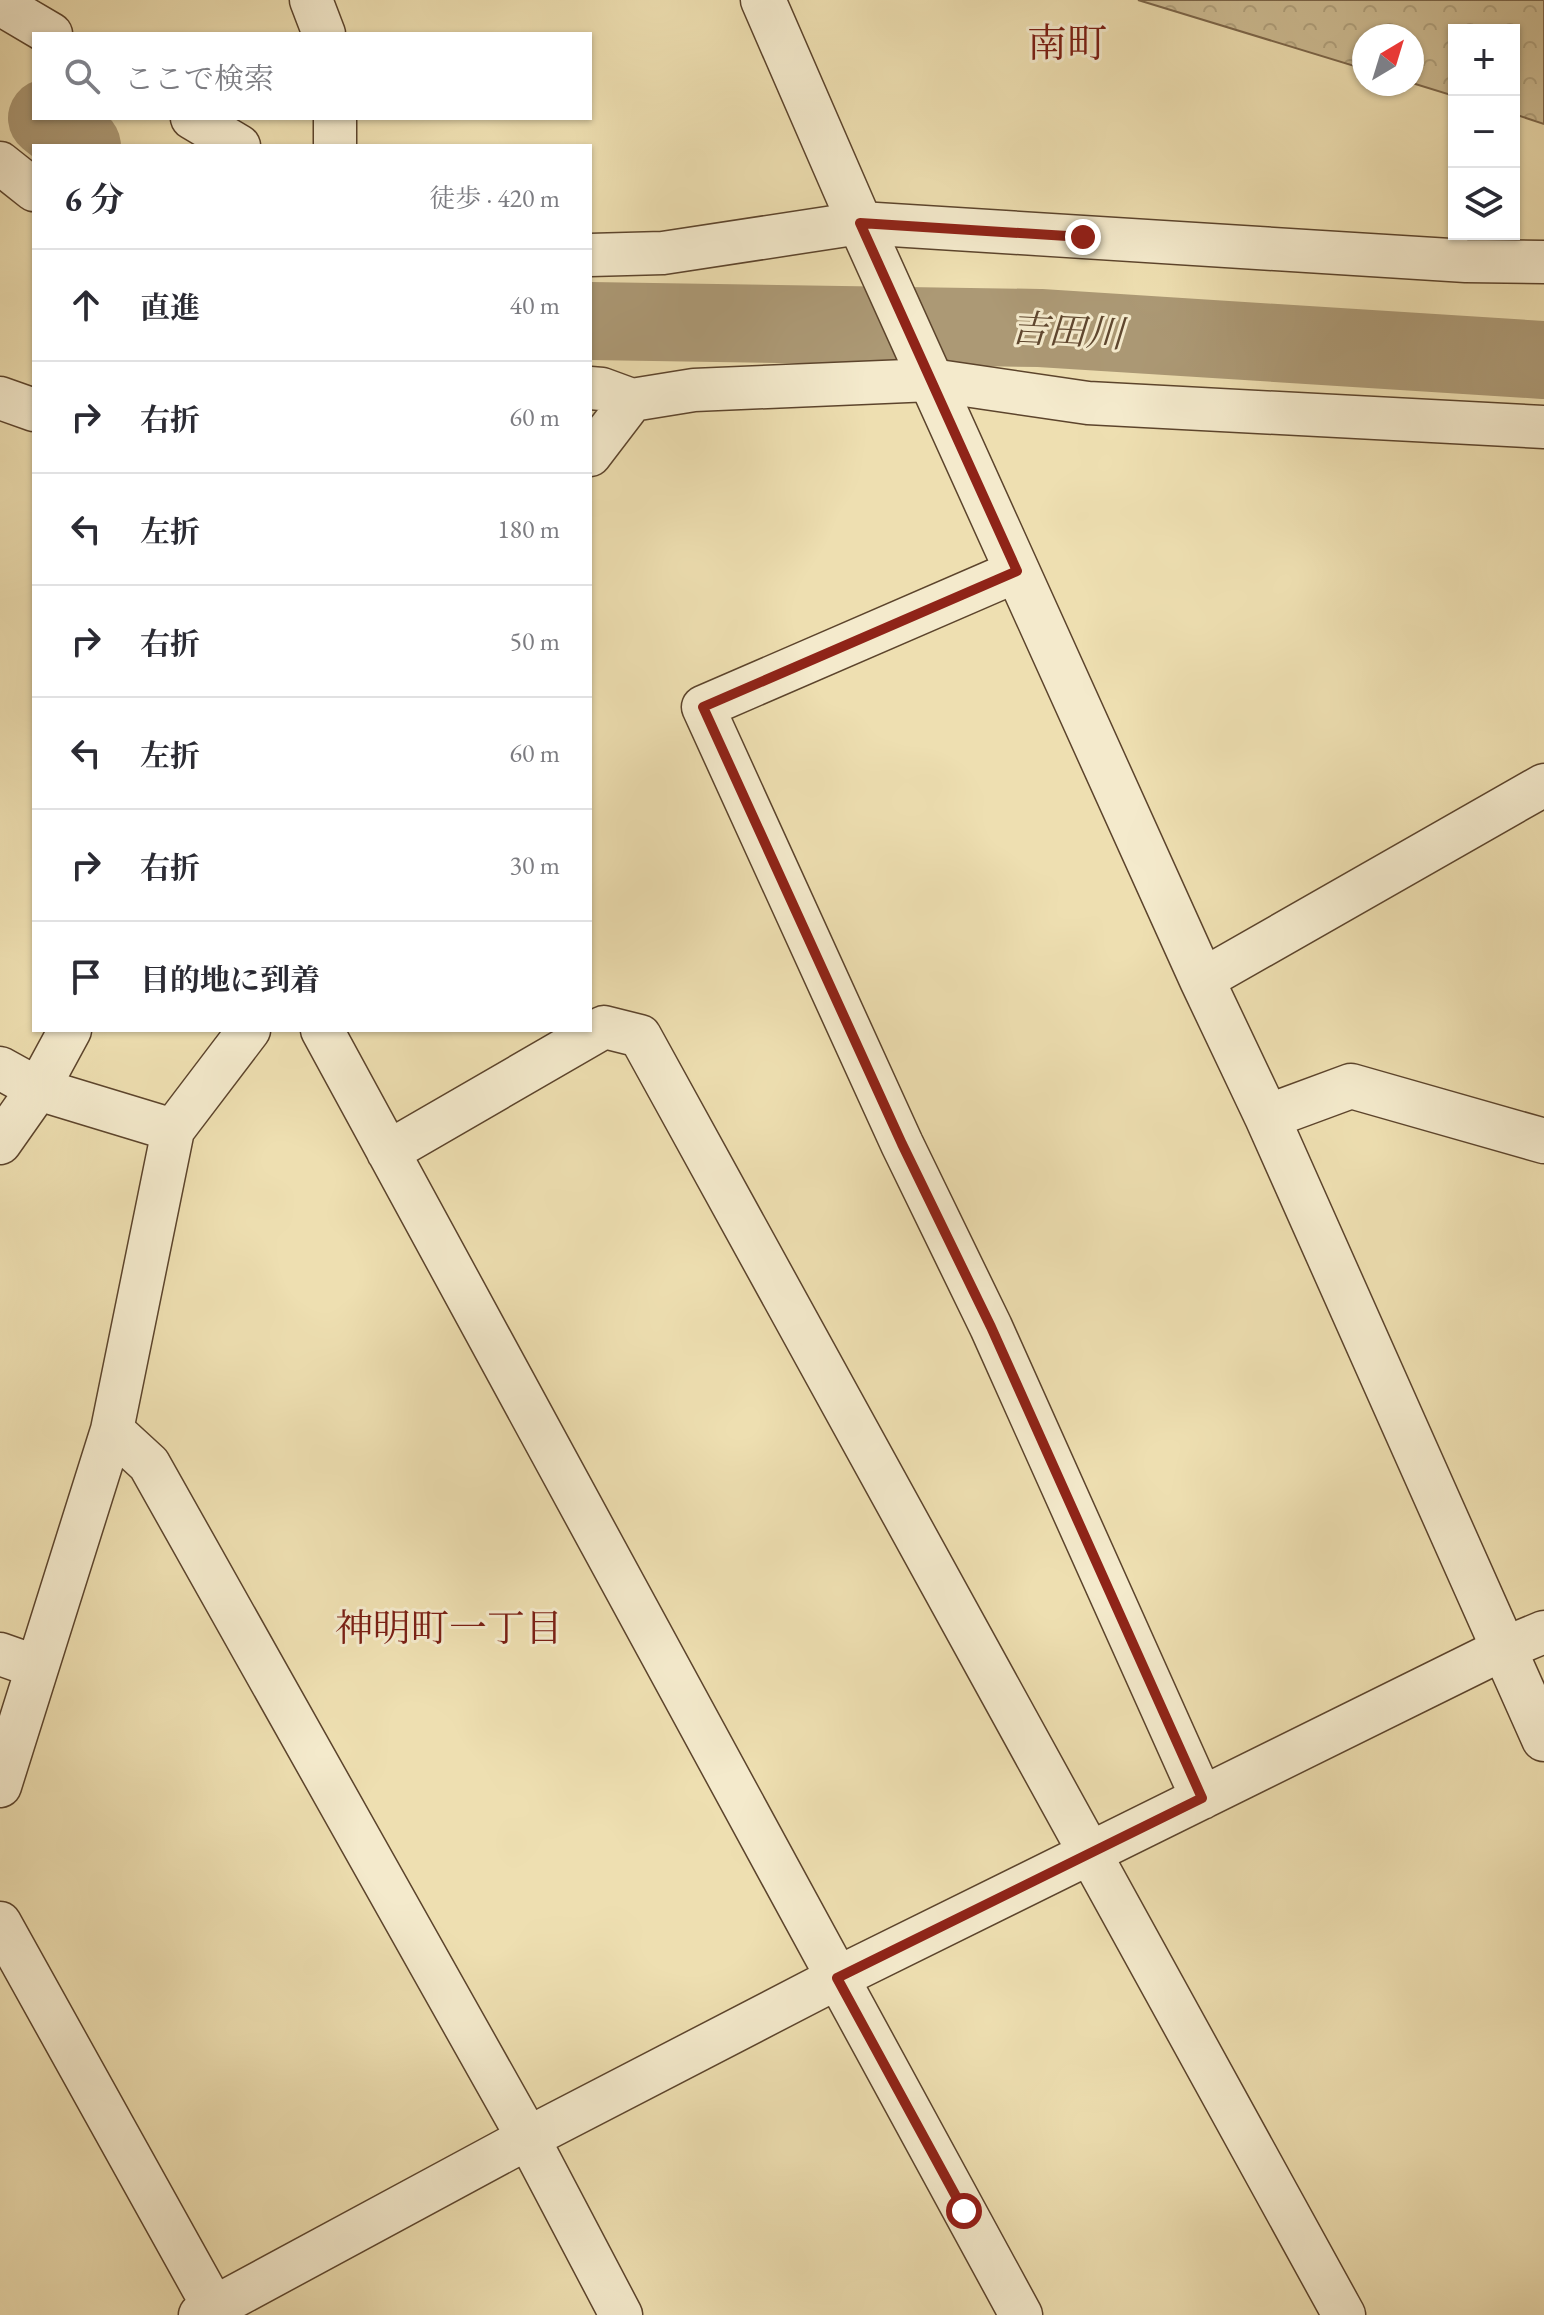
<!DOCTYPE html>
<html lang="ja">
<meta charset="utf-8">
<style>
body{margin:0;font-family:"EB Garamond","Noto Serif JP",serif;background:#f7f7f7;color:#2b2b33}
.controls{position:absolute;right:24px;top:24px;display:grid;overflow:hidden;border-radius:0px;box-shadow:0 2px 6px #0004}
.controls button{width:72px;height:72px;display:grid;place-items:center;padding:0;border:0;border-bottom:2px solid #e1e1e2;background:#fff;color:#2b2b33;font:40px sans-serif}
.compass{position:absolute;left:1352px;top:24px;width:72px;height:72px;border-radius:50%;background:#fff;box-shadow:0 2px 6px #0004;rotate:38deg}
.stop{position:absolute;width:24px;height:24px;margin:-18px;border:6px solid #8f2418;border-radius:50%;background:#fff}
.stop.end{background:#8f2418;border-color:#fff;box-shadow:0 2px 8px #0008}
.list{margin:0;padding:0;list-style:none}
h2{display:flex;justify-content:space-between;align-items:center;height:104px;margin:0;padding:0 32px;font-size:34px}
h2 small{font-size:26px;font-weight:400;color:#7c7c81}
.list li{display:grid;grid-template-columns:52px 1fr auto;gap:24px;align-items:center;box-sizing:border-box;height:112px;padding:0 32px;border-top:2px solid #e1e1e2}
.list b{display:block;font-size:30px;white-space:nowrap}
.list em{font-size:26px;font-style:normal;color:#7c7c81}
.icon{flex:none;width:44px;height:44px;fill:none;stroke:currentColor;stroke-width:2;stroke-linecap:round;stroke-linejoin:round}
.map{position:relative;flex:none;width:1544px;height:2315px;overflow:hidden}
.search{position:absolute;background:#fff;box-shadow:0 2px 6px #0004;left:32px;top:32px;width:560px;height:88px;display:flex;align-items:center;gap:20px;box-sizing:border-box;padding:0 28px;border-radius:0px;color:#7c7c81;font-size:30px}
.panel{position:absolute;background:#fff;box-shadow:0 2px 6px #0004;left:32px;top:144px;width:560px;height:888px;border-radius:0px}
.map>svg:first-child{display:block}
</style>
<div class="map">
<svg width="1544" height="2315" viewBox="0 0 1544 2315">
<defs>
<pattern id="forest-crowns" width="20" height="18" patternUnits="userSpaceOnUse" patternTransform="scale(2)"><rect width="20" height="18" fill="#cdbc93"/><path d="M2 6a3 3 0 1 1 6 0M12 15a3 3 0 1 1 6 0" fill="none" stroke="#b0a17d"/></pattern>
</defs>
<rect width="100%" height="100%" fill="#eedfb1"/>
<filter id="stains"><feTurbulence type="fractalNoise" baseFrequency=".0025" numOctaves="4"/><feColorMatrix values="0 0 0 0 .2 0 0 0 0 .09 0 0 0 0 .02 0 0 0 .5 -.17"/></filter>
<radialGradient id="worn" r=".72"><stop offset=".6" stop-color="#630" stop-opacity="0"/><stop offset="1" stop-color="#630" stop-opacity=".3"/></radialGradient>
<path fill="url(#forest-crowns)" stroke="#7c664a" stroke-width="2" d="M1138 0H1544V124L1514 114V30H1454V96L1412 83V36H1364V69Z"/>
<g fill="none" stroke-linecap="round" stroke-linejoin="round">
<path stroke="#ac9975" stroke-width="78" d="M47 118 82 146
M590 321 1040 328 1544 360"/>
<defs>
<path id="minor" d="M311 0 324 34
M0 4 51 34
M192 118 239 146
M335 146V118
M0 163 34 190
M590 255 663 253 860 223 1466 261 1544 262
M590 388 602 389 632 400
M0 398 34 410
M590 455 632 400 694 390 931 380 1088 403 1544 427
M1017 571 703 707 902 1144 991 1327 1202 1798
M1202 980 1544 785
M322 1030 1021 2315
M0 1068 38 1089 173 1130
M0 1143 38 1089 70 1030
M388 1152 604 1027 640 1036 1344 2315
M112 1430 149 1464 528 2138 621 2315
M0 1654 37 1667
M0 1786 112 1430 173 1130 249 1030
M0 1923 218 2315
M200 2315 528 2138 837 1978 1503 1649 1544 1632"/>
<path id="tertiary" d="M763 0 860 223 1202 980 1267 1117 1544 1739
M1267 1117 1351 1086 1544 1141"/>
</defs>
<use href="#minor" stroke="#5c442c" stroke-width="45"/>
<use href="#tertiary" stroke="#5c442c" stroke-width="47"/>
<use href="#minor" stroke="#f4eacc" stroke-width="42"/>
<use href="#tertiary" stroke="#f4eacc" stroke-width="44"/>
</g>
<g fill="none" stroke-linecap="round" stroke-linejoin="round">
<path stroke="#8f2418" stroke-width="10" d="M964 2211 837 1978 1202 1798 991 1327 902 1144 703 707 1017 571 860 223 1083 237"/>
</g>
<g text-anchor="middle" stroke-width="6" stroke-linejoin="round" paint-order="stroke">
<g font-size="38" font-style="italic" fill="#5f472f" stroke="#f4eacc">
<text transform="translate(1067 331) rotate(3)" y="13">吉田川</text>
</g>
<g font-size="38" fill="#7a1f14" stroke="#f4eacc">
<text x="449" y="1641">神明町一丁目</text>
</g>
<g font-size="40" fill="#7a1f14" stroke="#f4eacc">
<text x="1067" y="57">南町</text>
</g>
</g>
<rect width="100%" height="100%" filter="url(#stains)"/>
<rect width="100%" height="100%" fill="url(#worn)"/>
</svg>
<div class="controls">
<button>+</button>
<button>−</button>
<button><svg class="icon" aria-label="layers" viewBox="0 0 24 24"><path d="M12 4l9 5-9 5-9-5zM3 14l9 5 9-5"/></svg></button>
</div>
<svg class="compass" viewBox="-18 -18 36 36"><path d="M0-13l5 13h-10z" fill="#e53935"/><path d="M0 13l5-13h-10z" fill="#7c7c81"/></svg>
<div class="stop" style="left:964px;top:2211px"></div>
<div class="stop end" style="left:1083px;top:237px"></div>
<div class="search"><svg class="icon" aria-label="search" viewBox="0 0 24 24"><circle cx="10" cy="10" r="6"/><path d="M15 15l6 6"/></svg>ここで検索</div>
<section class="panel">
<h2>6 分<small>徒歩 · 420 m</small></h2>
<ul class="list">
<li><svg class="icon" aria-label="ahead" viewBox="0 0 24 24"><path d="M12 20V5M6 11l6-6 6 6"/></svg><div><b>直進</b></div><em>40 m</em></li>
<li><svg class="icon" aria-label="right" viewBox="0 0 24 24"><path d="M7 20v-9h11M14 6l5 5-5 5"/></svg><div><b>右折</b></div><em>60 m</em></li>
<li><svg class="icon" aria-label="left" viewBox="0 0 24 24"><path d="M17 20v-9H6M10 6l-5 5 5 5"/></svg><div><b>左折</b></div><em>180 m</em></li>
<li><svg class="icon" aria-label="right" viewBox="0 0 24 24"><path d="M7 20v-9h11M14 6l5 5-5 5"/></svg><div><b>右折</b></div><em>50 m</em></li>
<li><svg class="icon" aria-label="left" viewBox="0 0 24 24"><path d="M17 20v-9H6M10 6l-5 5 5 5"/></svg><div><b>左折</b></div><em>60 m</em></li>
<li><svg class="icon" aria-label="right" viewBox="0 0 24 24"><path d="M7 20v-9h11M14 6l5 5-5 5"/></svg><div><b>右折</b></div><em>30 m</em></li>
<li><svg class="icon" aria-label="arrive" viewBox="0 0 24 24"><path d="M6 21V4h12l-3 4 3 4H6"/></svg><div><b>目的地に到着</b></div></li>
</ul>
</section>
</div>
